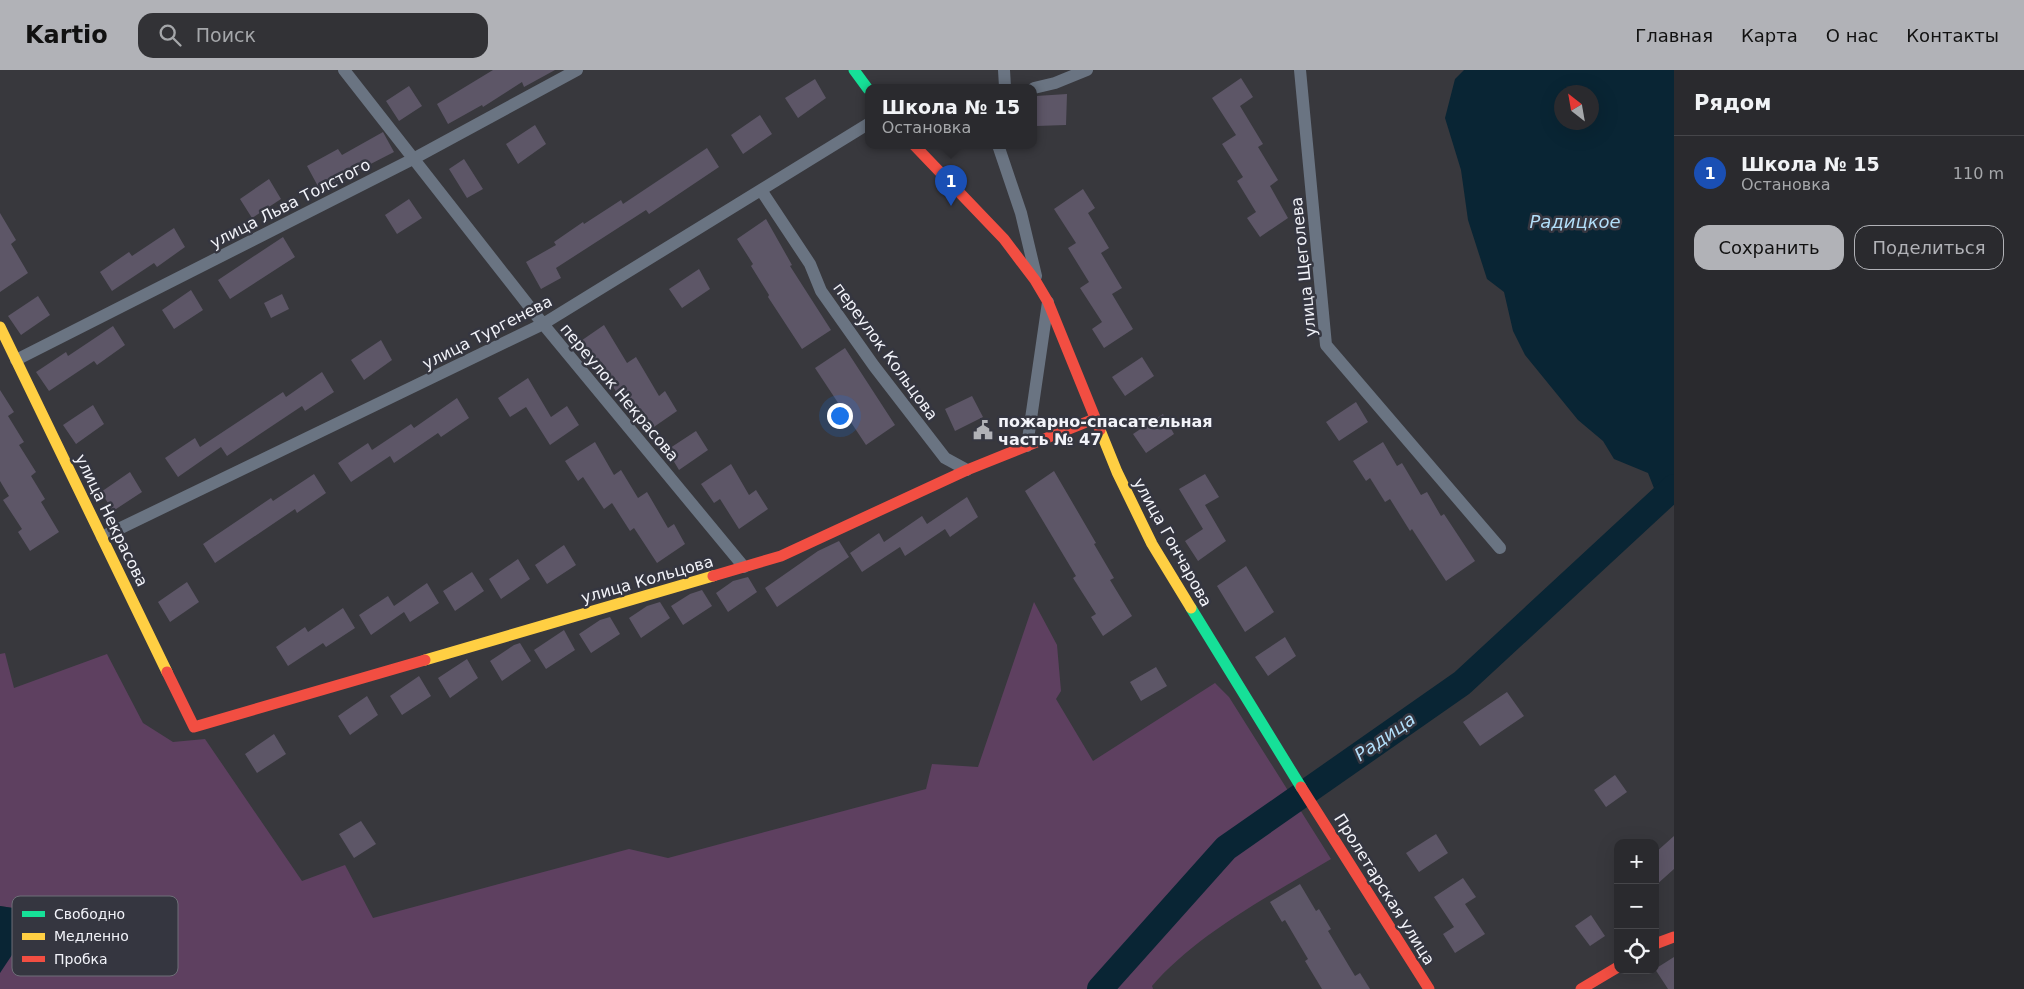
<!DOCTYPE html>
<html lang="ru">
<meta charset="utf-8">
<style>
body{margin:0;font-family:"DejaVu Sans",sans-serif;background:#323236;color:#f1f3f6}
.controls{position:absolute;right:15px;bottom:15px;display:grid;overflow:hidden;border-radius:10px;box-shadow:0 5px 20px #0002}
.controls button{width:45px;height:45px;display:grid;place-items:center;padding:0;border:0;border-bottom:1px solid #46464a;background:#2a2a2e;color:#f1f3f6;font:25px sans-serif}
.compass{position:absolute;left:1554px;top:15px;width:45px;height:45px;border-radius:50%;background:#2a2a2e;box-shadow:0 5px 20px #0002;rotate:329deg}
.you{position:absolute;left:839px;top:345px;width:18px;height:18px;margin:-12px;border:4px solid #fff;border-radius:50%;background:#1a73e8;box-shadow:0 0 0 8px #1a73e833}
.badge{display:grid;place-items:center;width:32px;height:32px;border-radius:50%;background:#b1b2b7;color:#fff;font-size:16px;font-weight:700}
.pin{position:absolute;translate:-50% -41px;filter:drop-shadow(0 1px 2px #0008)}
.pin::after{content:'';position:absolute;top:26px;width:18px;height:15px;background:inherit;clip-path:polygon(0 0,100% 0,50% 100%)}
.popup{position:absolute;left:865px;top:14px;width:172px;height:65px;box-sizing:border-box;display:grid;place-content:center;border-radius:10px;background:#2a2a2e;filter:drop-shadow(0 1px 4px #0005);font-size:16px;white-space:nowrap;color:#a5a7aa}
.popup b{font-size:19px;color:#f1f3f6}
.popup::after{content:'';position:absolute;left:50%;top:100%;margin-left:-10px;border:10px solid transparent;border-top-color:#2a2a2e}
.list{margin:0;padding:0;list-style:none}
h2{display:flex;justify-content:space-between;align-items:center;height:65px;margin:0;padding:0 20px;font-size:21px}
h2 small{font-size:16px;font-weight:400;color:#a5a7aa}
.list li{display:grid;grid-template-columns:32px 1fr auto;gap:15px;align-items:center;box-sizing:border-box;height:75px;padding:0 20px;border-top:1px solid #46464a}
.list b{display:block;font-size:19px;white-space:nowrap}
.list p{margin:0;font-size:16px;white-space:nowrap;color:#a5a7aa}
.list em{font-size:16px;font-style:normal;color:#a5a7aa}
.actions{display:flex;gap:10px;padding:15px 20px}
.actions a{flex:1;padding:11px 0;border:1px solid #b1b2b7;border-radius:15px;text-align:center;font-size:18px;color:#b1b2b7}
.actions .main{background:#b1b2b7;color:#111}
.icon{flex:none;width:28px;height:28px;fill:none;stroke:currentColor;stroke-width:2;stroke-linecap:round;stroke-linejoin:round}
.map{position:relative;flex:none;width:1674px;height:919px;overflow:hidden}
header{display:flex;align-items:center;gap:30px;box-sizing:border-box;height:70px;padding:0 25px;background:#b1b2b7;color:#111}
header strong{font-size:24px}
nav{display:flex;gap:28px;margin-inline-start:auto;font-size:18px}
.search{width:350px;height:45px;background:#323236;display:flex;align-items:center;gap:12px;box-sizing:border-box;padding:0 18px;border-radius:15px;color:#a5a7aa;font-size:19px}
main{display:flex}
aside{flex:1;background:#2a2a2e}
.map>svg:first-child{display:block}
</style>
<header>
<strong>Kartio</strong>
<div class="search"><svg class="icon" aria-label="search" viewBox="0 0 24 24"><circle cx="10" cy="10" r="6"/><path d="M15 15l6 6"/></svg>Поиск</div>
<nav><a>Главная</a><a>Карта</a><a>О нас</a><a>Контакты</a></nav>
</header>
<main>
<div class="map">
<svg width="1674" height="919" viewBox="0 0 1674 919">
<rect width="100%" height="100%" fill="#38383d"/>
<path fill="#5e4060" d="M1034 532 1057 575 1061 621 1056 629 1093 691 1215 613 1229 627 1331 789C1271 825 1198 863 1152 916L1153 919H0V903L13 838 0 836V584L5 583 14 618 107 584 143 653 173 672 205 669 302 811 345 795 373 848 629 779 668 788 926 719 932 694 978 697Z"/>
<path fill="#092534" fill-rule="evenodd" d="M1464 0H1674V430L1659 431 1648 403 1614 389 1603 371 1578 350 1525 285 1513 261 1504 222 1487 209 1468 150 1461 100 1445 48 1455 9ZM1562 22H1592V52H1562Z
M0 836 13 838 23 849 20 873 0 903Z"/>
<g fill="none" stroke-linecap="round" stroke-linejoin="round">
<path stroke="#092534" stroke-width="26" d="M1100 919 1226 778 1462 613 1674 417"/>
</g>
<path fill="#5d5667" d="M493 0H555L524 17 522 12 483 37 482 35 448 54 437 34Z
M1241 8 1253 27 1240 36 1263 74 1258 77 1278 110 1270 116 1288 148 1260 167 1247 148 1256 142 1237 111 1243 107 1222 74 1236 65 1212 28Z
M815 9 826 28 798 48 785 28Z
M409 16 422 36 399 51 386 31Z
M1067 24 1066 55 1036 56V26Z
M760 45 772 64 743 84 731 65Z
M535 55 546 74 518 94 506 74Z
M383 62 394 82 320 120 307 96 338 79 342 85Z
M707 78 719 97 649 144 646 140 556 198 561 208 541 219 526 192 556 175 554 172 583 152 584 154 621 130 623 134Z
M464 89 483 119 467 128 449 99Z
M269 109 281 129 252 148 240 129Z
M1083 119 1095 138 1088 143 1109 178 1101 183 1122 218 1112 224 1133 259 1104 278 1092 259 1102 252 1080 218 1089 212 1068 178 1076 173 1054 139Z
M409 129 422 148 397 164 385 145Z
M0 143 16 170 11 174 28 203 0 222Z
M766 149 792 195 790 196 831 260 802 279 768 227 769 225 751 196 753 194 737 169Z
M174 158 185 177 157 197 154 193 112 221 100 202 129 182 132 186Z
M283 167 295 187 230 229 218 210Z
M699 199 710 219 682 238 669 219Z
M191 220 203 240 174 259 162 240Z
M282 224 289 239 271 248 264 233Z
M38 226 50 245 21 265 8 246Z
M604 255 627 293 636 287 659 326 665 321 677 341 648 361 624 322 619 326 595 289 587 295 575 275Z
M113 256 125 275 97 295 94 291 49 321 36 302 66 282 68 286Z
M381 270 392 290 364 310 351 290Z
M845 278 895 355 866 375 815 298Z
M1142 287 1154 306 1125 326 1112 307Z
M322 302 334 322 305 341 302 336 227 386 221 377 178 407 165 388 195 368 200 377 283 322 286 327Z
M528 308 551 347 567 336 579 355 550 375 526 337 510 347 498 328Z
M0 320 14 342 8 346 24 372 19 375 36 402 31 406 45 429 41 432 59 462 30 481 18 462 22 459 3 430 9 426 0 411Z
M972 326 983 347 955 361 945 339Z
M457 328 469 348 441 367 438 363 394 393 390 386 351 412 338 393 368 373 372 380 411 354 414 358Z
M1356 332 1368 352 1339 371 1326 352Z
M93 335 104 354 76 374 63 355Z
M1163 344 1174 364 1146 383 1133 364Z
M696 361 708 380 679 400 667 380Z
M595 372 614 405 621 400 638 428 647 422 668 458 674 454 685 474 657 493 634 458 630 461 612 433 604 439 583 407 578 411 565 391Z
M1383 372 1397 396 1402 393 1421 425 1427 422 1441 446 1444 444 1475 491 1446 511 1412 459 1410 461 1390 429 1385 432 1370 408 1366 411 1353 391Z
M731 394 749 425 756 420 768 439 739 459 720 429 714 433 701 414Z
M1054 401 1096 473 1094 474 1114 508 1110 510 1132 546 1103 566 1091 547 1096 544 1073 508 1076 506 1025 421Z
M130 402 142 422 113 441 101 422Z
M314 404 326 423 297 443 295 439 215 493 203 474 271 428 273 431Z
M1205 404 1219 427 1205 435 1226 471 1198 491 1185 471 1203 459 1179 419Z
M967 427 978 447 950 467 945 459 905 486 900 477 862 502 850 483 879 463 884 472 922 446 927 454Z
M839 471 849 487 777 537 765 518 818 481Z
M564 475 576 495 547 514 535 495Z
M518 489 530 509 501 529 489 509Z
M1246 496 1274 542 1245 562 1217 516Z
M472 502 484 521 455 541 443 521Z
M748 507 757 522 728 542 716 523 733 511Z
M187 512 199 532 170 552 158 532Z
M427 513 439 533 410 552 404 542 371 565 359 545 388 526 394 536Z
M702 520 712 536 683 555 671 536 690 524Z
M660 532 670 548 641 568 629 548 647 536Z
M343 538 355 558 326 577 323 573 288 596 276 577 305 557 308 562Z
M610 547 620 564 591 583 579 564 600 550Z
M564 560 575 580 546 599 534 580Z
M1285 567 1296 586 1268 606 1255 587Z
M520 573 531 591 502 611 490 591 514 575Z
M467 589 478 608 450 628 438 608Z
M1156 597 1167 616 1141 631 1130 612Z
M419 606 431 626 402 645 390 626Z
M1507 622 1524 646 1480 676 1463 652Z
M367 626 378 645 350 665 338 646Z
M274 664 286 684 257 703 245 684Z
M1615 705 1627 722 1606 737 1594 720Z
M361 751 376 774 354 788 339 764Z
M1436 764 1448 783 1419 802 1406 783Z
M1674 766V799L1655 816V783Z
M1463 808 1476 827 1465 834 1485 864 1455 883 1443 864 1454 857 1434 827Z
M1300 814 1316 841 1319 839 1331 859 1328 861 1355 906 1360 903 1370 919H1322L1305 891 1308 889 1285 850 1282 852 1270 832Z
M1591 845 1605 866 1590 876 1575 856Z
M1674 887V919H1668L1655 899Z"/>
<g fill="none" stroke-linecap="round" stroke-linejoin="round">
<path stroke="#6a7482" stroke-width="12" d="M344 0 543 254 744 497
M1004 0 1005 17
M1300 0 1326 275 1500 478
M1034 18 1055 13 1087 0
M998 75 1021 143 1036 206
M761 120 810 194 821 221 874 296 945 388 967 400
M16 290 413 89 577 0
M1027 376 1048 232
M102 467 543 254 868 54"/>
<path stroke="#16e098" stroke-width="11" d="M854 0 868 19
M1191 538 1301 717"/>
<path stroke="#ffcf43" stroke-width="11" d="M0 257 167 602
M1100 360 1117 402 1152 474 1191 538
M425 590 713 506"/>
<path stroke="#f24e42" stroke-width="11" d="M914 75 1004 169 1035 210 1048 232 1100 360
M713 506 781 486 967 400 1094 349
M167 602 194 657 425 590
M1301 717 1429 919
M1655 874 1674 867
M1581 919 1618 897"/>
</g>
<defs>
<symbol id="civic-bare" viewBox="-9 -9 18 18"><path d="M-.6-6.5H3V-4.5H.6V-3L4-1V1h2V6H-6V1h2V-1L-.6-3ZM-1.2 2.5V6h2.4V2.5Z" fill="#b1b2b7" stroke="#353640" stroke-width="2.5" paint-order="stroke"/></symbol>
</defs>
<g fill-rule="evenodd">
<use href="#civic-bare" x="969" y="346" width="28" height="28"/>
</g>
<g text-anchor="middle" stroke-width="5" stroke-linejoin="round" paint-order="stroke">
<g font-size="16" fill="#f2f3f9" stroke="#353640">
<text transform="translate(290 133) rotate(-27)" y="6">улица Льва Толстого</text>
<text transform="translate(1303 197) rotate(-96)" y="6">улица Щеголева</text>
<text transform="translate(487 262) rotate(-27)" y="6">улица Тургенева</text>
<text transform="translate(886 281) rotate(54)" y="6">переулок Кольцова</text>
<text transform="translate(620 322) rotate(50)" y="6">переулок Некрасова</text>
<text transform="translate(112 450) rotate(64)" y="6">улица Некрасова</text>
<text transform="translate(1173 472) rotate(61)" y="6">улица Гончарова</text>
<text transform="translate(647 509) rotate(-16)" y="6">улица Кольцова</text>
<text transform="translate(1385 819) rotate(58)" y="6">Пролетарская улица</text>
</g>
<g font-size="16" font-weight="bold" fill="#f2f3f9" stroke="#353640" text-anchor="start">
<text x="998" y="357">пожарно-спасательная<tspan x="998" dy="18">часть № 47</tspan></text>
</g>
<g font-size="18" font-style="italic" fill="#b2def9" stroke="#353640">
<text x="1575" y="158">Радицкое</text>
<text transform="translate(1385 667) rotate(-35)" y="6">Радица</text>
</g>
</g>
<rect x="12" y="826" width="166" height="80" rx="8" fill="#353640" stroke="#6e6f78" stroke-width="1"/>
<rect x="22" y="841" width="23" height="6" fill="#16e098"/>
<rect x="22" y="863" width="23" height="7" fill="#ffcf43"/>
<rect x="22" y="886" width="23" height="6" fill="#f24e42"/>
<g font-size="14" fill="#f2f3f9">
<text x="54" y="849">Свободно</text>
<text x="54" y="871">Медленно</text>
<text x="54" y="894">Пробка</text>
</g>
</svg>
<div class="controls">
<button>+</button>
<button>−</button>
<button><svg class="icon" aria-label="locate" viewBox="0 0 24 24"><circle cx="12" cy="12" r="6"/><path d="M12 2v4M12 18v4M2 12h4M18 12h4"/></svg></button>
</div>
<svg class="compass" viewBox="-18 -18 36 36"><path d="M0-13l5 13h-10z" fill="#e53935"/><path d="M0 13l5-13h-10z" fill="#a5a7aa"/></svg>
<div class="you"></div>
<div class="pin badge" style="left:951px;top:136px;background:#1a4fb4">1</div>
<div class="popup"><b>Школа № 15</b>Остановка</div>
</div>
<aside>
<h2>Рядом<small></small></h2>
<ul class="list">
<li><span class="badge" style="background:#1a4fb4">1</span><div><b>Школа № 15</b><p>Остановка</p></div><em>110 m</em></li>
</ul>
<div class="actions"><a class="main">Сохранить</a><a>Поделиться</a></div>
</aside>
</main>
